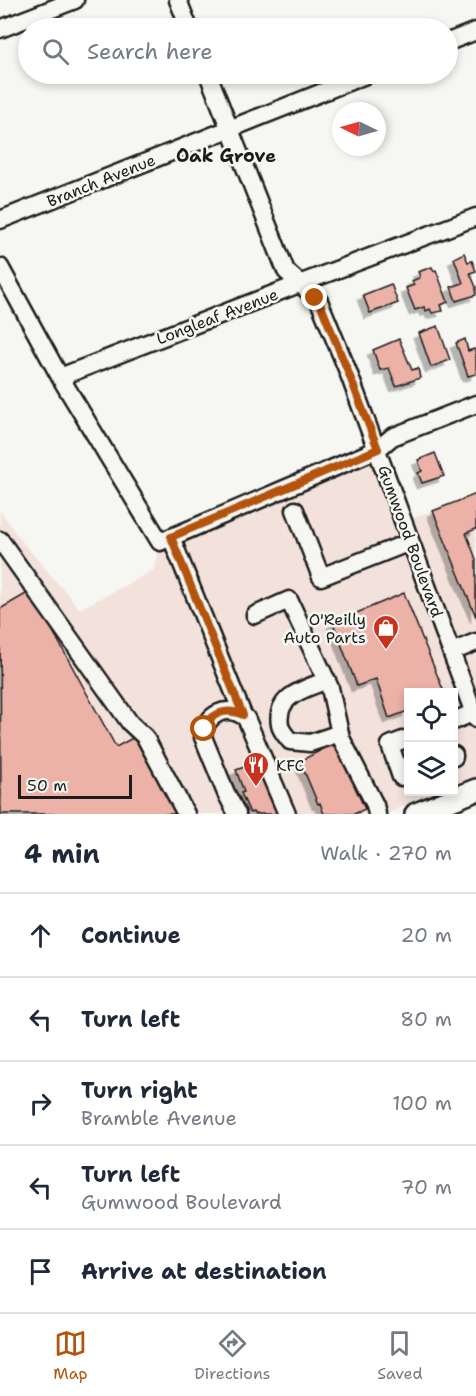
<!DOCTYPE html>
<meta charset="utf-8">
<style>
body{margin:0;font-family:"Shantell Sans",sans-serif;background:#f2f2f3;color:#1f2937}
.controls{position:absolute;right:18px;bottom:18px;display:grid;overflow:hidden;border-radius:0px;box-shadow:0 3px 9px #0003}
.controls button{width:54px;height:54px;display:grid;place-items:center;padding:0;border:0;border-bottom:2px solid #e0e1e3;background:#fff;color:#1f2937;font:30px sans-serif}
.compass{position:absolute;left:332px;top:102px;width:54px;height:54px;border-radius:50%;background:#fff;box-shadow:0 3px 9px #0003;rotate:275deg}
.scale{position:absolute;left:18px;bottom:15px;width:114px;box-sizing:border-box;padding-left:6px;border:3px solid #1c1c1c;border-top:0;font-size:16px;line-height:21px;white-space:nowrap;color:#1c1c1c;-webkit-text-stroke:4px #f6f6f2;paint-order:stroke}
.stop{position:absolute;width:18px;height:18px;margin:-14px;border:4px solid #b45309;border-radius:50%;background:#fff}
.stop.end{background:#b45309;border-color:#fff;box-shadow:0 2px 6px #0008}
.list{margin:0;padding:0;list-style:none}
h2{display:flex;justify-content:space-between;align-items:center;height:78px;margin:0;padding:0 24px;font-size:26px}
h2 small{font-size:20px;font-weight:400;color:#747a83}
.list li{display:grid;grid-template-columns:39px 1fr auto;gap:18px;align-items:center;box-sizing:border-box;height:84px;padding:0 24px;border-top:2px solid #e0e1e3}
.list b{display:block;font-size:22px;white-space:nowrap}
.list p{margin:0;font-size:20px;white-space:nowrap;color:#747a83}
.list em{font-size:20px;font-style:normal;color:#747a83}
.icon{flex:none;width:33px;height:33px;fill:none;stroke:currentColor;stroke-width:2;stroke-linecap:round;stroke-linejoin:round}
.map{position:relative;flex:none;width:476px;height:814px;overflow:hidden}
.search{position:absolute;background:#fff;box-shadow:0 3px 9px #0003;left:18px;right:18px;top:18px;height:66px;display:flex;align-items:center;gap:15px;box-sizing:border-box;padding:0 21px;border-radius:33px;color:#747a83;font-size:22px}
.sheet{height:498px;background:#fff}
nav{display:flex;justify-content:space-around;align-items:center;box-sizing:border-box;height:84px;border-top:2px solid #e0e1e3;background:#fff;font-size:16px;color:#747a83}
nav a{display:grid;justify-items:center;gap:3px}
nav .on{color:#b45309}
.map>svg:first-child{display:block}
</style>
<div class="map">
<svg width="476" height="814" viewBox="0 0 476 814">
<defs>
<filter id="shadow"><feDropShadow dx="-5.5" dy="5.5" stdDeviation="0" flood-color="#0004"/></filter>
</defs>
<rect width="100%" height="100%" fill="#f6f6f2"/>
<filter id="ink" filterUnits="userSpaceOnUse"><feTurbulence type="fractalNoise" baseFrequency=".0167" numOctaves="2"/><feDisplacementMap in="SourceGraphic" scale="12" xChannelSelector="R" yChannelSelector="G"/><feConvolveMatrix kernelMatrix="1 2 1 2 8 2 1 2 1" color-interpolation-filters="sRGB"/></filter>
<g filter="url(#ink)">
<path fill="#f3e2dc" d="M378 449 403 522 476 494V778L454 787V692H408V792H442L385 814H0V511L20 539 80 609 154 570 160 542Z"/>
<path fill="#ecb2a8" stroke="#1c1c1c" stroke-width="1.5" filter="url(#shadow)" d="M464 253 468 262 472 261 476 271 470 273 476 287V295L456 301 451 287 463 283 454 258Z
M432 267 434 271 436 270 448 302 441 305 443 311 432 313 430 309 426 311 424 307 415 310 406 288 414 285 412 281 419 278 420 276 418 272Z
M391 284 398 303 370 313 363 295Z
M438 326 450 360 431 367 419 333Z
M399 339 412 370 418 368 420 378 396 386 389 368 380 370 373 350Z
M465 339 468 351 474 349 476 355V374L468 376 456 343Z
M435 453 444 476 422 483 418 473 422 471 418 460Z
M476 494V529L466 533 476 559V617L433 511Z
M31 591 116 747 140 734 183 814H1L0 609Z
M404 593 444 692H408V711L389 718 376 679 357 686 333 623Z
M335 743 345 765 348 764 357 786 355 787 365 809 354 814H324L320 803 318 804 300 761Z
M256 763 265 783 268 782 271 798 278 814H254L253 812 250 813 241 793 244 792 236 770Z"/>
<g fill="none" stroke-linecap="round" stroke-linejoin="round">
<defs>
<path id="minor" d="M178 0 189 28
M0 29 75 0
M448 42 476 31
M208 74 286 271 319 301 347 369 476 719
M0 220 368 74
M0 267 60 377 160 542 378 449 392 437 476 404
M60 377 299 284 476 217
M295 510 321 577 410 542
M171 537 243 715
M0 540 130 723 145 737 186 814
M255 615 289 600 330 688 341 738 375 805 377 814
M452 652 476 642
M327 680C305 689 275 695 280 725 281 731 287 737 290 741L310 743 340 733
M454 721 474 712
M408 738 390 745 401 777 408 774
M454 755V757
M237 814 226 793 203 737C205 714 227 703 246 718L287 814"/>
<path id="major" d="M416 814 476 790"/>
</defs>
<use href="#minor" stroke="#1c1c1c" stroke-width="21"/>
<use href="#major" stroke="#1c1c1c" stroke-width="26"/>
<use href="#minor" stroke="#f6f6f2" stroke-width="16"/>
<use href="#major" stroke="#f6f6f2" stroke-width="21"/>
</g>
</g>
<g fill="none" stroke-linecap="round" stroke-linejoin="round" filter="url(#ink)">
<path stroke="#b45309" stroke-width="8" d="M204 729C210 713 227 707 243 715L171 537 378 449 347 369 319 301 315 298"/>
</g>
<defs>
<symbol id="shop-pin" viewBox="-11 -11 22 30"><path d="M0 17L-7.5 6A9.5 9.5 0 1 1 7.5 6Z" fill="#c8321e" stroke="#f6f6f2"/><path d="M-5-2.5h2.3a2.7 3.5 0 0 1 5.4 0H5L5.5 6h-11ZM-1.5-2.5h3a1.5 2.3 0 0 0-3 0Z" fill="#fff"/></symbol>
<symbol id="restaurant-pin" viewBox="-11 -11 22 30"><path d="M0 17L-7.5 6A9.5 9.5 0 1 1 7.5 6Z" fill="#c8321e" stroke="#f6f6f2"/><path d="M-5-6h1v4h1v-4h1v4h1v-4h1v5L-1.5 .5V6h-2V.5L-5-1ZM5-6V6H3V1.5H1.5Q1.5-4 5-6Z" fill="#fff"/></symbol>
</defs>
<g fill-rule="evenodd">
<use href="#shop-pin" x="371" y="613" width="30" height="40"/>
<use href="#restaurant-pin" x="241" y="750" width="30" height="40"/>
</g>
<g text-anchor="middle" stroke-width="5" stroke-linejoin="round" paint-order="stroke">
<g font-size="16" fill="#1c1c1c" stroke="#f6f6f2">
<text transform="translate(101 180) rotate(-22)" y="6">Branch Avenue</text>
<text transform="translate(217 316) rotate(-21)" y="6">Longleaf Avenue</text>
<text transform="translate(411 541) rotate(70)" y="6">Gumwood Boulevard</text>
</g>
<g font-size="16" fill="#1c1c1c" stroke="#f6f6f2" text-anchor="end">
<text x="366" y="625">O'Reilly<tspan x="366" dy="18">Auto Parts</tspan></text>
<text x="276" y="771" text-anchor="start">KFC</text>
</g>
<g font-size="18" font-weight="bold" fill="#1c1c1c" stroke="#f6f6f2">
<text x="226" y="162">Oak Grove</text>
</g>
</g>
</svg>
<div class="controls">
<button><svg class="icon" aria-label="locate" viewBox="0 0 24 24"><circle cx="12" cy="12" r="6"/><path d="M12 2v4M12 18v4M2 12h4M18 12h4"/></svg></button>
<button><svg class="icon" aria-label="layers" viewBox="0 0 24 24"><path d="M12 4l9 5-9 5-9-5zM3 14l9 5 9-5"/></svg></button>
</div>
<svg class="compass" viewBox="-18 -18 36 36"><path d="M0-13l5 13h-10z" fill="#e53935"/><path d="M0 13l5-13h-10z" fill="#747a83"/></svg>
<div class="scale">50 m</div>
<div class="stop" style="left:204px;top:729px"></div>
<div class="stop end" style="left:315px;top:298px"></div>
<div class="search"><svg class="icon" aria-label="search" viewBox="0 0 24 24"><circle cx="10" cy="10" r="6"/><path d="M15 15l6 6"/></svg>Search here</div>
</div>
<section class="sheet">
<h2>4 min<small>Walk · 270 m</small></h2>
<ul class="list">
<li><svg class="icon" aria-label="ahead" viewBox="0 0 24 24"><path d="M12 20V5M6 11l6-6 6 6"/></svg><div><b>Continue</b></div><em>20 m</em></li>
<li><svg class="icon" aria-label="left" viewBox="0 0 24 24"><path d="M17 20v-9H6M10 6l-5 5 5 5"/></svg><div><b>Turn left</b></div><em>80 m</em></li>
<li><svg class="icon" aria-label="right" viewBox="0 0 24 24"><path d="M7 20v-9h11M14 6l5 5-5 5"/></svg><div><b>Turn right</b><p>Bramble Avenue</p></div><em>100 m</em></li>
<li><svg class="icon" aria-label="left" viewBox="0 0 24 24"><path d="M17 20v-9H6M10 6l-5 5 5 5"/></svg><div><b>Turn left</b><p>Gumwood Boulevard</p></div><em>70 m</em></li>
<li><svg class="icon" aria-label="arrive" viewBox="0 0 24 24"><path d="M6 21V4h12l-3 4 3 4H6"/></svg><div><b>Arrive at destination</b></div></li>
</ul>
</section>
<nav>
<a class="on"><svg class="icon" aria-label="map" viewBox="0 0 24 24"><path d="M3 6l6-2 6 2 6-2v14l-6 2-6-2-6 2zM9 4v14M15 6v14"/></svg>Map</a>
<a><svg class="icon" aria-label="directions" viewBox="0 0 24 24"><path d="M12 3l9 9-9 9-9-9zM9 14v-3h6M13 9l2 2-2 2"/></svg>Directions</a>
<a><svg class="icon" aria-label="saved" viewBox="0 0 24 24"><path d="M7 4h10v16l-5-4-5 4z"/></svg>Saved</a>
</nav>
